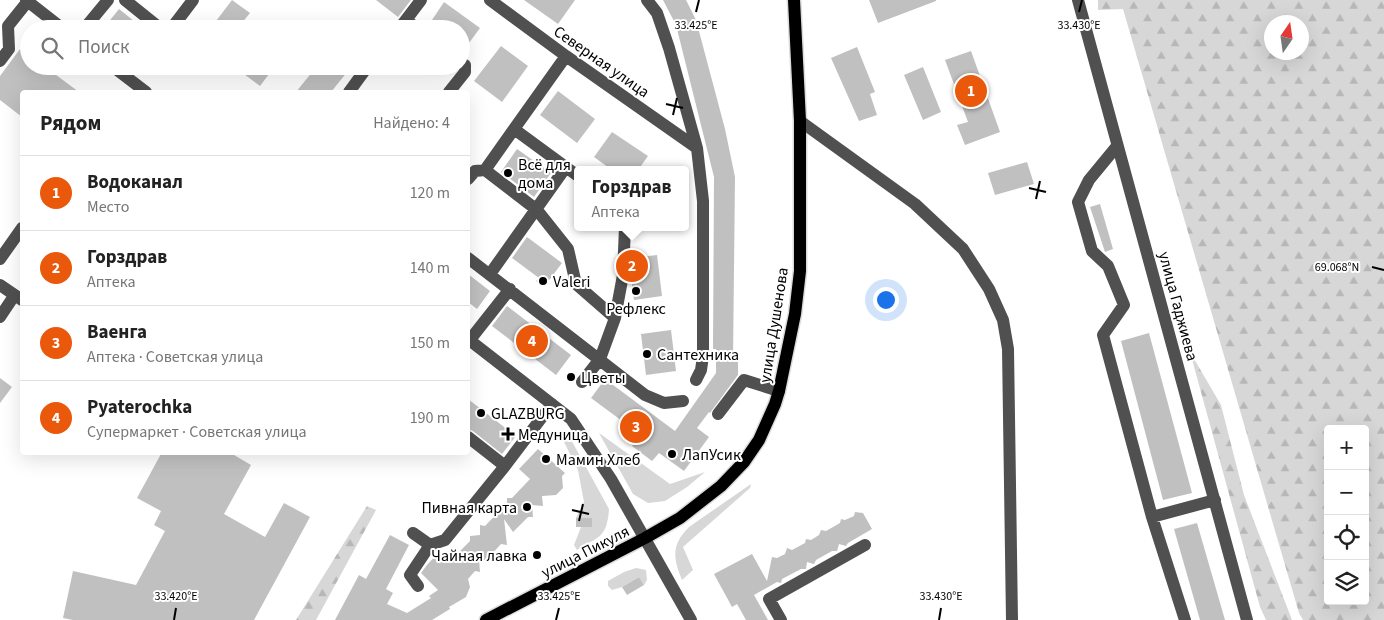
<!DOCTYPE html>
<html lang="ru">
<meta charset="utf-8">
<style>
body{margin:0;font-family:"Source Sans 3",sans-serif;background:#f6f6f6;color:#222}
.controls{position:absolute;right:15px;bottom:15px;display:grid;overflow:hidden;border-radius:5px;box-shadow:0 5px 20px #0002}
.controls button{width:45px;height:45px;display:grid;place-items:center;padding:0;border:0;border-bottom:1px solid #e0e0e0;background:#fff;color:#222;font:25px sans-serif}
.compass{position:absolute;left:1264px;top:15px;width:45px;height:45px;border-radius:50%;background:#fff;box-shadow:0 5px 20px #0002;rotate:13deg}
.you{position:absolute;left:885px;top:299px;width:18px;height:18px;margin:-12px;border:4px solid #fff;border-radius:50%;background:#1a73e8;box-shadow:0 0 0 8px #1a73e833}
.badge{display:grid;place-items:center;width:32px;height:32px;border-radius:50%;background:#ea580c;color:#fff;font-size:16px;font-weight:700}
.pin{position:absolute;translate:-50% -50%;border:2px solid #fff;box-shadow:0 1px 5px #0006}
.popup{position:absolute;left:574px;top:166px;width:115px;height:65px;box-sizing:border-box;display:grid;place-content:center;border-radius:5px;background:#fff;filter:drop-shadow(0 1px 4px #0005);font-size:16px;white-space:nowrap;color:#767676}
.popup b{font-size:19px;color:#222}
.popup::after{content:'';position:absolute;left:50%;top:100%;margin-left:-10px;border:10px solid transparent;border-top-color:#fff}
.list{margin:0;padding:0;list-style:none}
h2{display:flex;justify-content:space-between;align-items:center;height:65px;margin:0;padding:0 20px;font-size:21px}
h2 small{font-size:16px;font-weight:400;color:#767676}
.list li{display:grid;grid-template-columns:32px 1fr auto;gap:15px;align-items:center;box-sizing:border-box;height:75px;padding:0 20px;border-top:1px solid #e0e0e0}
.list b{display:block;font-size:19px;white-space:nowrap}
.list p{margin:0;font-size:16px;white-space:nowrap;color:#767676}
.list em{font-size:16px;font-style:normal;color:#767676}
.icon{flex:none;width:28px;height:28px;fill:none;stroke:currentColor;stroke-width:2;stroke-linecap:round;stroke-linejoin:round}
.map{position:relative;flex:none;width:1384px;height:620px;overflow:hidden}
.search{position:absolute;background:#fff;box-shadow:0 5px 20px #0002;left:20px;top:20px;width:450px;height:55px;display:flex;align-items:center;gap:12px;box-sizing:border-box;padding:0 18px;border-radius:28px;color:#767676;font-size:19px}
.panel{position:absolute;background:#fff;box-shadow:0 5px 20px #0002;left:20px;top:90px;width:450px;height:365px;border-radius:5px}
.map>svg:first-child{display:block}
</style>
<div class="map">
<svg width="1384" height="620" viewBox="0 0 1384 620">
<defs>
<pattern id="forest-firs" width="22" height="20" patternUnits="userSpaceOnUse" patternTransform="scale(1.25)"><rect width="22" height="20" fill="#d7d7d7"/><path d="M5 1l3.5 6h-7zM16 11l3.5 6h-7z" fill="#b7b7b7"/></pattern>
</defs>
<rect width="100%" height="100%" fill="#fff"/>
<path fill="#d7d7d7" d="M599 433 670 484 705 472 687 487 665 501 648 503 633 494Z
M569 436 609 509C607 538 599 536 577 550L574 545 581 527H592V518H576L584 502 578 470 563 440Z
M751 484 750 488 683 547 693 570 682 580C673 558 671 545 689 527Z
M636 568 646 570 647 580 644 585 639 577 622 587 612 590 608 586V581L624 572Z"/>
<path fill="url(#forest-firs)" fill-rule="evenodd" d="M1098 0H1384V620H1303L1299 613 1123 9 1098 10ZM1272 22H1302V52H1272ZM1328 429H1365V601H1328Z
M1190 352 1221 405 1244 495 1292 620H1266L1260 607Z
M367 506 376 510 316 620H296Z"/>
<path fill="#c0c0c0" d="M232 0 250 13 237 29H210Z
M376 0H411L398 17Z
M524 0H575L558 24Z
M663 0H686L696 20 725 129 735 177 733 361H738V375L710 413 709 412 697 428 709 437 684 471 659 453 652 461 632 446 641 435 591 398 605 379 675 431 716 373V349H713L714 177 676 25Z
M869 0H936V1L878 23Z
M444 2 480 28 461 54V29H426Z
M119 9 144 29H113L107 24Z
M501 46 528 66 502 102 474 81Z
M857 47 875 92 870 94 877 115 859 121 831 58Z
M20 49 29 55V66H44L79 92H22V117L0 100V76Z
M971 51 1000 132 965 145 957 125 968 122 945 60Z
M233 66H275L260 86Z
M317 66H352L331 92H296Z
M923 67 941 112 923 120 904 75Z
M558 91 595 119 577 143 540 115Z
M612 132 648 156 638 170H612L594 157Z
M517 149 551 173 534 197 501 172Z
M1027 162 1034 184 995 195 988 173Z
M1100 204 1113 249 1105 252 1090 207Z
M527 237 562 263 544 287 536 281 539 278 512 258Z
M657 255 662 296 634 300 631 277 632 258Z
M468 274 490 291 477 309 468 302Z
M507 306 571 355 556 375 492 326Z
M671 330 676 371 646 375 641 334Z
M1149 333 1192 493 1163 500 1121 341Z
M0 378 12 387 0 403Z
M468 399 516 436 502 454 473 431 468 429Z
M538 449 565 473 562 476 563 488 556 495 542 496 543 506 532 505 533 517H528L513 532 504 519 507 545 501 544 490 556 491 561 479 559 480 572 475 571 468 579 470 587 466 597 449 607 450 609 432 620H335L359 575 366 579 390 535 409 545 386 589 393 593 387 604 407 613 431 598 429 596 438 590 421 573 427 565 438 553 457 554 470 541V536L480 535V525L485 526 507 503V498H512L530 479 519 469Z
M162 452H229L251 465 224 514 265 537 284 503 310 517 254 620H73L63 618 73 571 136 585 165 531 154 525 161 511 137 498Z
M855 512 863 513 872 529 848 543 846 546 839 544 837 551H832L816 560 814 564 807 562 806 569H801L782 579 781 583 777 582 754 595 768 620H746L737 604 732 607 714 574 752 554 767 581 772 557 777 558 785 554 787 548 792 550 805 543 806 539 811 540 819 535 821 530 826 531 840 523 841 519 845 520 854 516Z
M576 518H592V527H576Z
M1197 523 1225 620H1200L1174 529Z
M639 577 644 585 627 595 622 587Z"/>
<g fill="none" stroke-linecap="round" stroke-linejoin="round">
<defs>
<path id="major" d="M486 620 645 538 680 518 721 486 744 462 759 440 775 404 779 391 795 314 800 271V121L794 0"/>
</defs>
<use href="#major" stroke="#dbdbdb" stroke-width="15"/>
<path stroke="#505050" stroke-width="12" d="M26 0 63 29
M125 0 161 29
M490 0 566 56 697 148
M647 0 657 13 669 48 697 148 703 201V356L701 370 696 380
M1078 0 1247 620
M406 20 418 29
M84 29 108 0
M171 29 193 0
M399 29 421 0
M0 61 9 49 8 26 28 1
M112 66 146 92
M349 92 368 66
M449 92 465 72V65L461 63
M800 121 915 204 963 249 989 289 1003 320 1008 349 1012 620
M514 129 566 56
M1117 146 1089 180 1078 202 1092 251 1108 266 1124 305 1103 335 1152 517 1185 620
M485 170 537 210 568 249 576 284 615 318 600 359 582 382
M468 179 475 171 485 170 514 129 578 176
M468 258 645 395 664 403 683 401
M0 259 22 228
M490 274 566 167
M0 285 22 300
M0 317 14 296
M615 318 623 275 625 227
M468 339 571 419 611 479 691 620
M469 341 510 289
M718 414 744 380 779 391
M468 437 505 466 552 404
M1152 517 1215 500
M413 533 430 545
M418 586 410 575 430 545 445 540 505 466
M781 620 769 599 865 545"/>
<use href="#major" stroke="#000" stroke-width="12"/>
</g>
<path fill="none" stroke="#000" stroke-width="2" d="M696 12 699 0M1079 12 1082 0M666 104 683 108M673 115 677 98M1029 188 1046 192M1036 199 1040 181M1372 267 1384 270M572 510 589 514M579 521 583 504M174 620 176 608M556 620 559 608M939 620 941 608"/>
<g fill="#000" stroke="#fff" stroke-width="2">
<circle cx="508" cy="173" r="5"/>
<circle cx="543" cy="281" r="5"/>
<circle cx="636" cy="291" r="5"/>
<circle cx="647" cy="354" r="5"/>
<circle cx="571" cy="377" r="5"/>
<circle cx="481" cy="413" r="5"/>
<path d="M505.5 426.5h5v5h5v5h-5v5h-5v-5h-5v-5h5z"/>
<circle cx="672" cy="454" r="5"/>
<circle cx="546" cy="459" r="5"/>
<circle cx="527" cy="507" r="5"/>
<circle cx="537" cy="555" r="5"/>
</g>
<g text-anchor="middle" stroke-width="4" stroke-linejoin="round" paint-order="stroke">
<g font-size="16" fill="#000" stroke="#fff">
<text transform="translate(602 61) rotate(35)" y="6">Северная улица</text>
<text transform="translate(1179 306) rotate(75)" y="6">улица Гаджиева</text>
<text transform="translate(773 325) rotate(-81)" y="6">улица Душенова</text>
<text transform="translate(585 551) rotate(-27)" y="6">улица Пикуля</text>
</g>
<g font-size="16" fill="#000" stroke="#fff" text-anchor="start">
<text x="518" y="170">Всё для<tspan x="518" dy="18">дома</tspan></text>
<text x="553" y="287">Valeri</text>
<text x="636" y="314" text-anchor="middle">Рефлекс</text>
<text x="657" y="360">Сантехника</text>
<text x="581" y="383">Цветы</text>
<text x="491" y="419">GLAZBURG</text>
<text x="518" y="440">Медуница</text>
<text x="682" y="460">ЛапУсик</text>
<text x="556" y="465">Мамин Хлеб</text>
<text x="517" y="513" text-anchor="end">Пивная карта</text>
<text x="527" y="561" text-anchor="end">Чайная лавка</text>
</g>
</g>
<g font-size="12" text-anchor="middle" fill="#000" stroke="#fff" stroke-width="4" stroke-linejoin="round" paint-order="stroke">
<text x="696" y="29">33.425°E</text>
<text x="1079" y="29">33.430°E</text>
<text x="1337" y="271">69.068°N</text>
<text x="176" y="600">33.420°E</text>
<text x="559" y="600">33.425°E</text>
<text x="941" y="600">33.430°E</text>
</g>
</svg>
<div class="controls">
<button>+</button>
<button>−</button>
<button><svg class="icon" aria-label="locate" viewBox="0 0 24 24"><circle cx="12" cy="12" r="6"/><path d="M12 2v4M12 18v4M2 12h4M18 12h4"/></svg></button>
<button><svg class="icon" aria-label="layers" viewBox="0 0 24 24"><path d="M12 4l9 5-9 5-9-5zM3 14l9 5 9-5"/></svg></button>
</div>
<svg class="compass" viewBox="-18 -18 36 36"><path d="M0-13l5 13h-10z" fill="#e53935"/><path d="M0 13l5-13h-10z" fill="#767676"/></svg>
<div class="you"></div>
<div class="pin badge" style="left:971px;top:91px">1</div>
<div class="pin badge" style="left:632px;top:266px">2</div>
<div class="popup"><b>Горздрав</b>Аптека</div>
<div class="pin badge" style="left:636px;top:427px">3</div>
<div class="pin badge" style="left:532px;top:341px">4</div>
<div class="search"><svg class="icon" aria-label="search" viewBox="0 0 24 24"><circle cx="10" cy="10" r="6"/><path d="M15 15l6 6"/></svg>Поиск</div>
<section class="panel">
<h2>Рядом<small>Найдено: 4</small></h2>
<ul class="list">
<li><span class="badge">1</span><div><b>Водоканал</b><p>Место</p></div><em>120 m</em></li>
<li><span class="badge">2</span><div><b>Горздрав</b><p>Аптека</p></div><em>140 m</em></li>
<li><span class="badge">3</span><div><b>Ваенга</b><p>Аптека · Советская улица</p></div><em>150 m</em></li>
<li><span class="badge">4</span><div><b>Pyaterochka</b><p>Супермаркет · Советская улица</p></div><em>190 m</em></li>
</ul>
</section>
</div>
